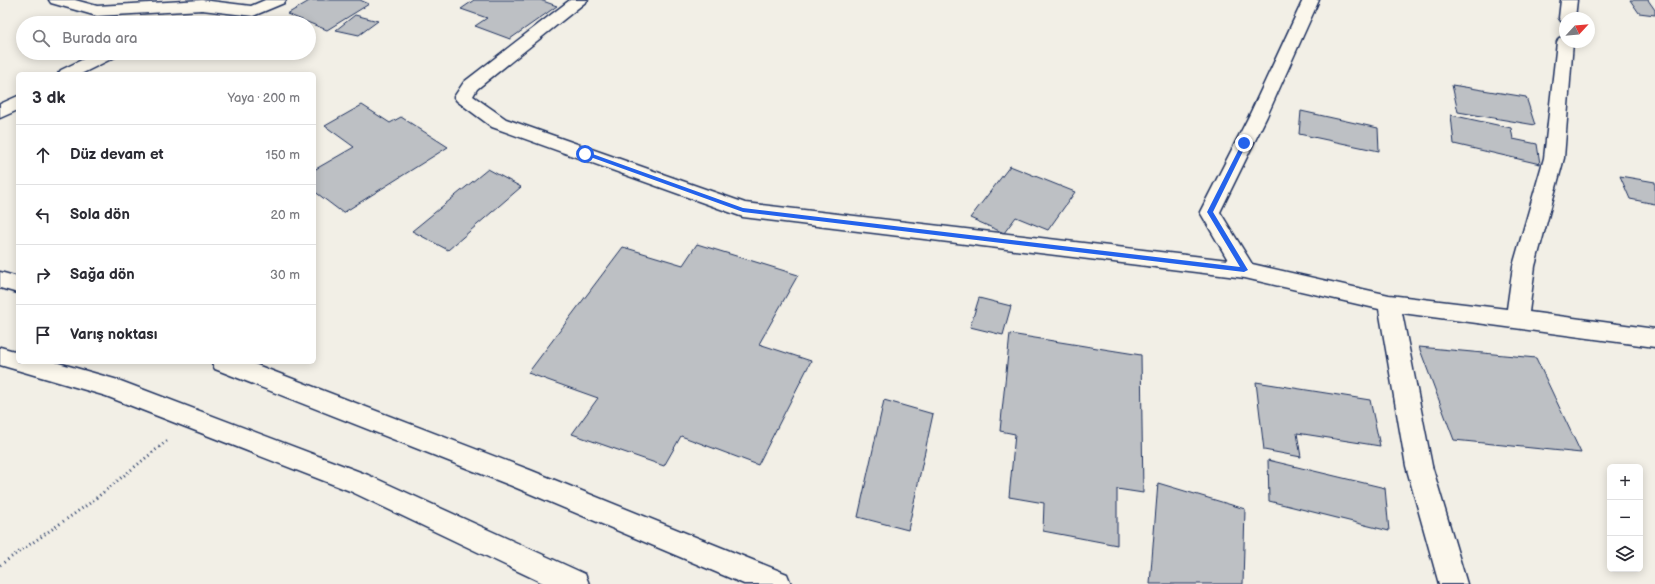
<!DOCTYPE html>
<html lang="tr">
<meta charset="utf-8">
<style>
body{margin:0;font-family:"Balsamiq Sans",sans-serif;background:#f2f2f3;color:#2b2b33}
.controls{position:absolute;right:12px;bottom:12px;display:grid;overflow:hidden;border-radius:6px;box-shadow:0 2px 10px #0003}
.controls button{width:36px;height:36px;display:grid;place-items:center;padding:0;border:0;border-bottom:1px solid #e1e1e2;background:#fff;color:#2b2b33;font:20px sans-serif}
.compass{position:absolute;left:1559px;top:12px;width:36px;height:36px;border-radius:50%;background:#fff;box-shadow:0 2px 10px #0003;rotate:64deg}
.stop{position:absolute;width:12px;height:12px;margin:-9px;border:3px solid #2563eb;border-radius:50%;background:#fff}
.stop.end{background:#2563eb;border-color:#fff;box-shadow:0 1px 4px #0008}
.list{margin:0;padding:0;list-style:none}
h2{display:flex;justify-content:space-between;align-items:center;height:52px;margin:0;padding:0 16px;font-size:17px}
h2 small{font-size:13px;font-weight:400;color:#7c7c81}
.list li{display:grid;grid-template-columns:26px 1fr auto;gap:12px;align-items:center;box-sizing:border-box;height:60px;padding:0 16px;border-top:1px solid #e1e1e2}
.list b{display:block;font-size:15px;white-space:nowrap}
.list em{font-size:13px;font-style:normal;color:#7c7c81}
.icon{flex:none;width:22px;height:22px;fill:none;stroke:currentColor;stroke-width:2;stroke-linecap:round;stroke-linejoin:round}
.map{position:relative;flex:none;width:1655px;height:584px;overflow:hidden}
.search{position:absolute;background:#fff;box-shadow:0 2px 10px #0003;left:16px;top:16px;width:300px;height:44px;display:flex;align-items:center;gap:10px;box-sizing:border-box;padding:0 14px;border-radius:22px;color:#7c7c81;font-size:15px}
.panel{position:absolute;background:#fff;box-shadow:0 2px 10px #0003;left:16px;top:72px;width:300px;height:292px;border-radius:6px}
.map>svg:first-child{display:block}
</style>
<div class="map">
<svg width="1655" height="584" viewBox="0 0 1655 584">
<rect width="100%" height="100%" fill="#f2efe6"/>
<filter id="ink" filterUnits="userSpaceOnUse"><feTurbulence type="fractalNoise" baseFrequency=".025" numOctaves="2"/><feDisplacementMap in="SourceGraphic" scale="8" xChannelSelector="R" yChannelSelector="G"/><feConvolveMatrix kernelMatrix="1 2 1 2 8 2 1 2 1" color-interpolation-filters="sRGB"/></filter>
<g filter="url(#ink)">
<path fill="#bdc0c4" stroke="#1b2f5e" d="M311 0H360L369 4 327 30 287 14Z
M474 0H540L557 6 510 39 475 26 487 18 461 9Z
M1630 0H1648L1655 10V15L1639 13Z
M355 15 378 21 359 35 336 30Z
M1452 85 1526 97 1535 125 1458 112Z
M362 105 390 123 401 117 448 147 343 213 314 191V170L354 147 325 126Z
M1301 111 1378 128 1379 151 1299 134Z
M1451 115 1511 128 1513 139 1537 144 1540 164 1454 144Z
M1010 166 1075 192 1048 230 1016 217 1004 233 970 218Z
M488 169 521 187 448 250 412 231Z
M1620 176 1655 182V204L1630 199Z
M697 244 798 275 759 344 811 361 758 465 681 436 664 466 572 434 598 398 528 373 623 247 683 265Z
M979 298 1011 306 1003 335 970 327Z
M1010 334 1141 355 1143 493 1117 489V545L1043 531 1044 503 1009 497 1015 434 1000 431Z
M1419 347 1536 358 1581 453 1454 440Z
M1256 382 1370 400 1380 446 1297 433 1301 457 1264 450Z
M884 400 933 414 908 530 858 517Z
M1268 460 1385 488 1389 531 1269 501Z
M1158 483 1245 509 1243 584H1150Z"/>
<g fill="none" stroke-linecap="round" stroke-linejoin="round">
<defs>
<path id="minor" d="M49 0H75L97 6 202 0 251 6 265 0H286L284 3 253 16 202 10 97 16 51 3Z
M570 0H588L477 89 473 96 506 119 745 203 1228 260 1200 212 1249 116 1303 0H1319L1267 116 1220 212 1252 264 1389 295 1507 309 1513 266 1544 158 1557 42 1559 38 1565 37V42H1573L1564 158 1535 266 1529 312 1655 329V347L1402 313 1432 466 1467 584H1439L1406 466 1379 309 1245 278 743 217 492 127 457 101 454 97 464 82Z
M1561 0H1577L1575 18H1565V22L1561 21 1559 18Z
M96 53H118L115 57 81 74H58L61 70Z
M18 96V110L0 118V104Z"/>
<path id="highway" d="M0 272 18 277V293L0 288Z
M0 347 18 352V362H55L118 380 368 475 585 574 589 584H545L350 491 106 396 0 365Z
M211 362H249L530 470 787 574 791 584H744L512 486 215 369Z"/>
</defs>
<use href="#minor" stroke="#1b2f5e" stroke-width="3"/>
<use href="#highway" stroke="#1b2f5e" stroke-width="3"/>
<path stroke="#1b2f5e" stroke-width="3" stroke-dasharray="1 3.5" stroke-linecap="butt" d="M0 565 90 503 168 440"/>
<use href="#minor" fill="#fbf7ec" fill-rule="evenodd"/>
<use href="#highway" fill="#fbf7ec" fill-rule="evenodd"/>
</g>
</g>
<path fill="#2563eb" d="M1244 141 1247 143 1213 212 1248 270 1244 272 743 212 582 154 587 152 743 208 1240 267 1207 212 1242 143Z"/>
</svg>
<div class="controls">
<button>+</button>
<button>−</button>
<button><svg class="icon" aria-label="layers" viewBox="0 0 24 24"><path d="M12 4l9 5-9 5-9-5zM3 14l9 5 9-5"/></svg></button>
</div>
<svg class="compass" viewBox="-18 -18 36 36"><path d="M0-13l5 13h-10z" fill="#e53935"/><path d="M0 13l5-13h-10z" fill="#7c7c81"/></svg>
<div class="stop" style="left:585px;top:154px"></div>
<div class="stop end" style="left:1244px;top:143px"></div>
<div class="search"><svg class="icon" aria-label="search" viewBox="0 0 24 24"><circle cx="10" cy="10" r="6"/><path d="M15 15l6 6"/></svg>Burada ara</div>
<section class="panel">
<h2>3 dk<small>Yaya · 200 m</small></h2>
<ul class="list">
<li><svg class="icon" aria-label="ahead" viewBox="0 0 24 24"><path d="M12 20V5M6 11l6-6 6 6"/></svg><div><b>Düz devam et</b></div><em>150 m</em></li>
<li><svg class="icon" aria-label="left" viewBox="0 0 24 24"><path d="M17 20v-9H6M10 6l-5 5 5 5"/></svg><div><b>Sola dön</b></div><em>20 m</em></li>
<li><svg class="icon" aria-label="right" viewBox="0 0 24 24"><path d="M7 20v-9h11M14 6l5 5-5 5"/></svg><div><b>Sağa dön</b></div><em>30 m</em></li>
<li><svg class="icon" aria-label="arrive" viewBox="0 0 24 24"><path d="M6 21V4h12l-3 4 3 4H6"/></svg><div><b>Varış noktası</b></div></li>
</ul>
</section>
</div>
